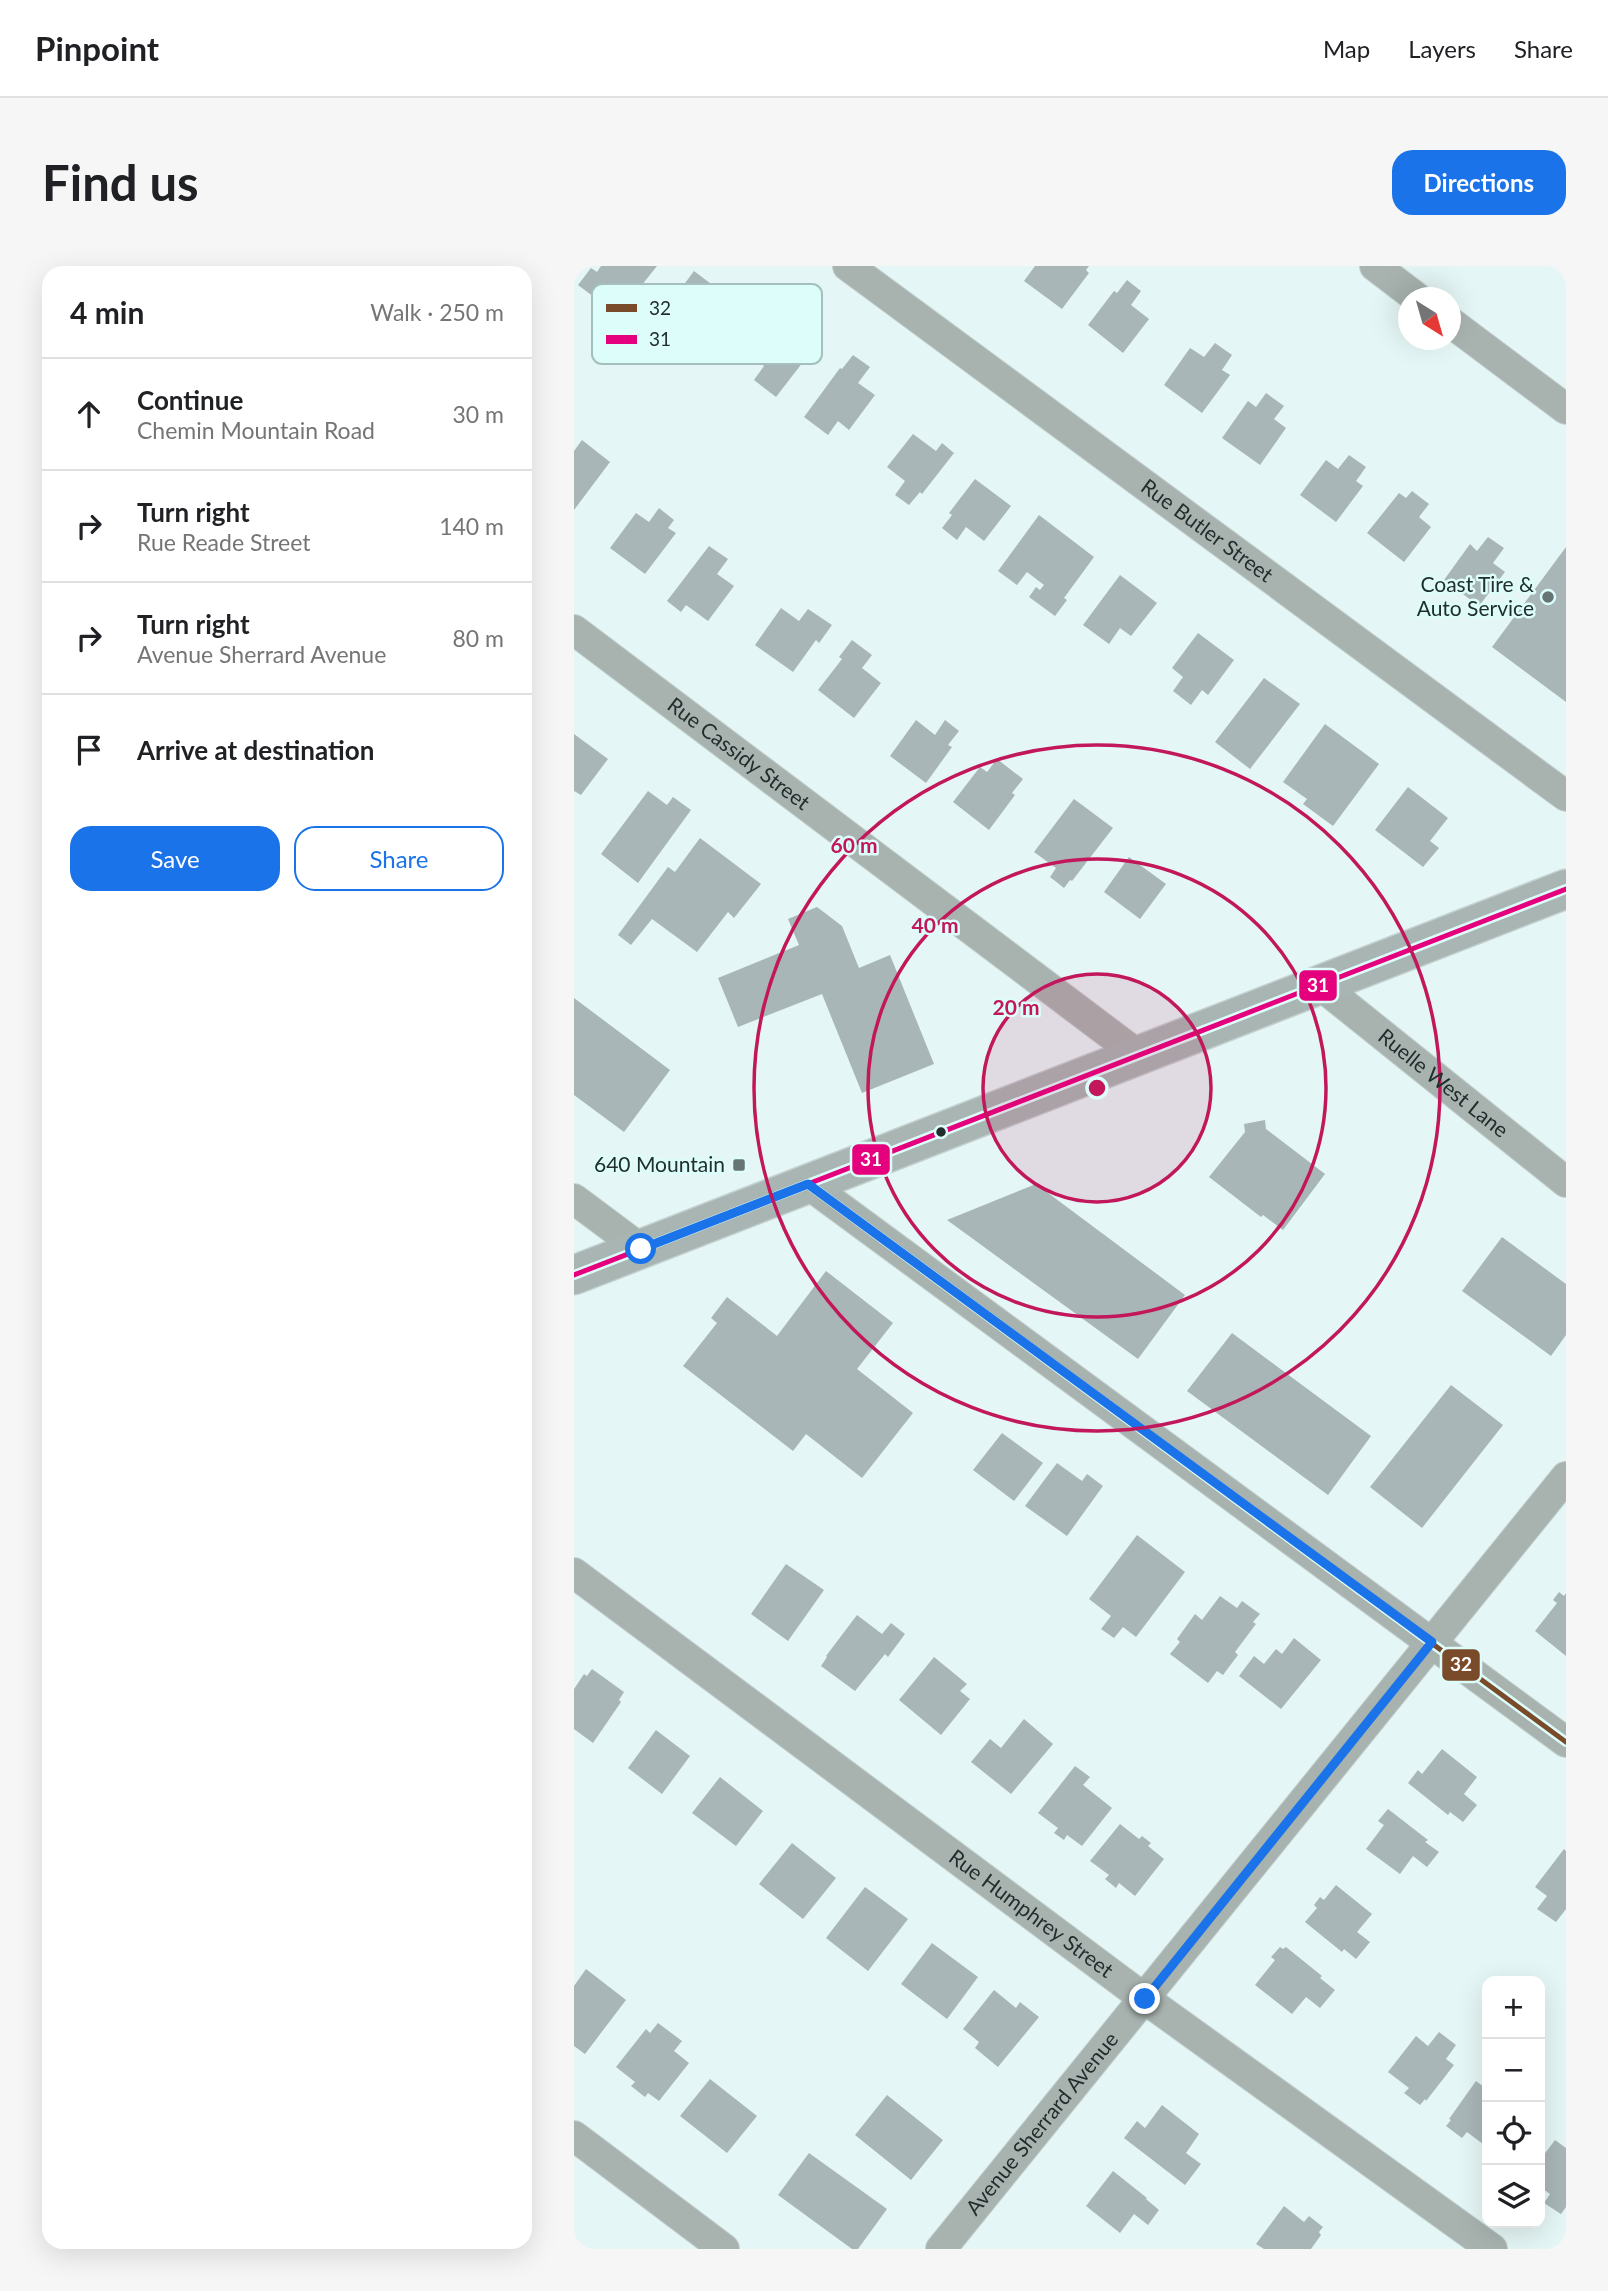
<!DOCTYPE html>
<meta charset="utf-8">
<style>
body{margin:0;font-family:Lato,sans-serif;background:#f6f6f6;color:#202124}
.controls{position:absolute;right:21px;bottom:21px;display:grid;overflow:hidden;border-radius:14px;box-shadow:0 7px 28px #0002}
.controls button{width:63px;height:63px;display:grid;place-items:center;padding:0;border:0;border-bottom:2px solid #e0e0e0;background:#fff;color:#202124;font:35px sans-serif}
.compass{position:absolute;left:824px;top:21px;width:63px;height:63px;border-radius:50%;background:#fff;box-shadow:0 7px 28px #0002;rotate:143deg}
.stop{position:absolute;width:21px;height:21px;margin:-16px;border:5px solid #1a73e8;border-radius:50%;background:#fff}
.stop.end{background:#1a73e8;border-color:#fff;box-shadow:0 2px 7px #0008}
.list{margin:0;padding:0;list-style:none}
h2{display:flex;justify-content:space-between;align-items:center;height:91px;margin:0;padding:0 28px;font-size:30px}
h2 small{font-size:23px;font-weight:400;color:#757577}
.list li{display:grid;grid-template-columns:46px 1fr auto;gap:21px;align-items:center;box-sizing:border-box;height:112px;padding:0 28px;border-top:2px solid #e0e0e0}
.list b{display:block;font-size:26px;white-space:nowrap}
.list p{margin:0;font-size:23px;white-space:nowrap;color:#757577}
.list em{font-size:23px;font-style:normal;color:#757577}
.actions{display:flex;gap:14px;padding:21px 28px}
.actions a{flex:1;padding:16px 0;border:2px solid #1a73e8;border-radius:21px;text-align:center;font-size:24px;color:#1a73e8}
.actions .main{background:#1a73e8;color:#fff}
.icon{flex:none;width:38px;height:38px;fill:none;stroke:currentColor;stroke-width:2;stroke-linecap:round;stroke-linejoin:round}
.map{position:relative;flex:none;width:992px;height:1983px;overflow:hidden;border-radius:21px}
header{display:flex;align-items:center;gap:42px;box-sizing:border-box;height:98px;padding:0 35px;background:#fff;border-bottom:2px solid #e0e0e0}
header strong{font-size:33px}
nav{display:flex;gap:38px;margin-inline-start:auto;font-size:24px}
.intro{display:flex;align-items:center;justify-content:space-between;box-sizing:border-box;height:168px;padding:0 42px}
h1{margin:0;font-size:49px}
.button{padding:18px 32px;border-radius:21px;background:#1a73e8;color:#fff;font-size:24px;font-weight:700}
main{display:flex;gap:42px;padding:0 42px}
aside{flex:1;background:#fff;border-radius:21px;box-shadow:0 7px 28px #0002}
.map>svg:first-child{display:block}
</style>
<header>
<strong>Pinpoint</strong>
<nav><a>Map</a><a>Layers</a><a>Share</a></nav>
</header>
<div class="intro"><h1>Find us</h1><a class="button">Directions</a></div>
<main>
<aside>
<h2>4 min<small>Walk · 250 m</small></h2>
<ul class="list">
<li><svg class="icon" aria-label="ahead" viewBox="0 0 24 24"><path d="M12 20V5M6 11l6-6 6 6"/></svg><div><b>Continue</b><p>Chemin Mountain Road</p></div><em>30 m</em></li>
<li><svg class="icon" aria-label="right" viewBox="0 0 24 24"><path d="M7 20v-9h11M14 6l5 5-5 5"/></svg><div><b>Turn right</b><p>Rue Reade Street</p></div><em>140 m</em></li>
<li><svg class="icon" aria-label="right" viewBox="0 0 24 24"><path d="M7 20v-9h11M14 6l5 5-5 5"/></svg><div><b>Turn right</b><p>Avenue Sherrard Avenue</p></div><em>80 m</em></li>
<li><svg class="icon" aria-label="arrive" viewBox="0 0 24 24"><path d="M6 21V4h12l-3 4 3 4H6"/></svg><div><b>Arrive at destination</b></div></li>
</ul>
<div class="actions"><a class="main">Save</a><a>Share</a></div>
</aside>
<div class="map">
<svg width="992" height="1983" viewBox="0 0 992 1983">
<rect width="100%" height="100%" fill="#e4f6f5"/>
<path fill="#a9b6b7" d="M27 0H83L44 49 4 19 17 2 23 6Z
M461 0H515L512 4 515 7 488 43 450 15Z
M120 5 157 33 131 67 119 58 108 72 92 60 102 47 94 40Z
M553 14 567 25 557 39 575 53 549 87 514 59 540 25 543 27Z
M203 56 239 83 202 131 180 114 190 100 177 90Z
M641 77 658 89 648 104 656 109 628 147 590 119 616 82 630 91Z
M279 89 296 101 284 117 301 129 275 164 264 155 254 169 230 151 266 102 268 103Z
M692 127 710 140 700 153 712 162 686 199 648 172 674 135 682 141Z
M339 168 362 185 368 177 380 187 348 228 346 226 335 239 321 229 331 215 313 201Z
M8 174 36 196 0 244V185Z
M775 189 792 201 782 215 789 220 762 256 726 229 752 194 764 203Z
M401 213 437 240 410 275 392 261 383 274 368 262 378 249 375 247Z
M838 225 855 238 845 251 857 261 830 296 793 267 825 227 832 232Z
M85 242 100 254 94 262 102 267 71 308 36 282 62 247 75 256Z
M465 249 520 291 490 332 493 334 481 350 455 331 462 321 466 324 470 319 453 306 443 319 424 305Z
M914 271 930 282 919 297 931 306 905 340 870 314 896 278 903 285Z
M135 280 154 293 143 308 160 320 134 355 112 339 107 346 93 335Z
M992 281V436L918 381Z
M546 309 583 337 557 370 546 362 535 378 509 359Z
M207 342 225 355 234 343 258 359 245 377 242 374 219 406 181 379Z
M624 367 660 394 634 429 628 424 617 439 599 425 609 411 598 402Z
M278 374 298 389 288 402 307 417 280 452 244 424 268 393 265 391Z
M690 412 726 438 676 503 641 476Z
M342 454 361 469 371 454 385 465 374 479 378 481 352 517 316 490Z
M751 458 805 498 759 560 729 538 733 533 709 516Z
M0 468 34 493 7 529 0 525Z
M423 493 449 513 438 527 441 529 415 564 379 536 406 501 413 506Z
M834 521 874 552 856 575 865 582 849 601 801 564Z
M74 525 93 539 99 531 117 544 64 617 27 588Z
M500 533 539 562 498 615 496 614 490 622 476 611 482 602 460 586Z
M126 572 187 618 160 652 154 646 123 686 78 653 57 679 44 669 94 601 101 606Z
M555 591 592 618 566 653 530 626Z
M243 641 268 660 285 702 316 689 360 798 288 827 248 728 164 761 144 712 225 679 214 653Z
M0 732 96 804 50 866 0 829Z
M691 854 692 863 751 908 709 964 689 949 687 951 635 911 671 866 670 858Z
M462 918 611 1029 564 1093 373 954Z
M928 971 992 1018V1069L977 1090 888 1025Z
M252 1005 319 1057 283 1103 339 1147 288 1212 232 1168 219 1185 109 1100 143 1057 137 1052 153 1031 203 1070Z
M658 1067 797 1170 754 1229 613 1125Z
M877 1119 929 1159 848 1262 796 1221Z
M428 1167 469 1197 440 1235 399 1204Z
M483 1197 508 1215 513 1208 529 1220 493 1270 451 1240Z
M563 1269 611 1306 562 1371 549 1361 540 1372 527 1363 537 1350 515 1333Z
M212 1298 250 1324 214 1375 177 1348Z
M985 1326 990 1330 992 1327V1390L961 1365 983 1337 979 1334Z
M646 1330 663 1342 668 1335 686 1348 679 1356 682 1358 661 1386 664 1389 649 1409 643 1405 634 1417 596 1388 606 1376 603 1373 621 1348 628 1354Z
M283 1349 308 1368 317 1357 331 1368 314 1391 311 1388 281 1425 247 1400 253 1391 252 1390Z
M720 1372 747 1394 707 1443 665 1410 680 1390 690 1398 702 1383 708 1388Z
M360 1391 393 1418 386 1425 396 1433 367 1469 325 1434Z
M18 1403 50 1426 45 1434 47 1436 19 1477 0 1463V1423L10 1408 13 1410Z
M450 1453 479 1478 437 1528 397 1496 416 1473 427 1482Z
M82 1464 116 1490 88 1528 54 1502Z
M868 1483 903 1511 890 1528 903 1539 889 1556 876 1546 874 1549 834 1517 844 1504 848 1508Z
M501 1500 516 1511 509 1519 538 1542 508 1580 493 1569 490 1574 480 1567 484 1562 464 1547Z
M146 1511 189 1545 162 1580 118 1547Z
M814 1543 854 1574 851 1576 865 1586 853 1601 839 1590 826 1608 792 1583 810 1559 804 1555Z
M546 1558 565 1573 568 1570 577 1577 574 1580 590 1593 561 1630 545 1617 542 1622 531 1613 535 1609 516 1595Z
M218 1577 262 1612 229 1653 185 1618Z
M990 1583 992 1585V1643L982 1656 963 1643 973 1630 961 1621Z
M762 1619 798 1648 783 1666 796 1676 782 1693 770 1683 768 1686 731 1656 743 1642 740 1639 746 1631 750 1634Z
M291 1621 334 1653 294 1705 252 1672Z
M358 1677 404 1711 373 1753 327 1718Z
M706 1681 709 1683 712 1681 748 1710 746 1712 761 1724 746 1742 732 1731 718 1748 681 1719 701 1694 697 1691Z
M12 1703 52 1734 11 1788 0 1780V1720Z
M420 1724 442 1742 446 1736 465 1751 424 1801 401 1782 405 1776 389 1763Z
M84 1757 108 1775 100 1785 115 1797 85 1835 74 1827 71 1831 57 1820 61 1816 42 1801 72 1763 76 1767Z
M865 1766 882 1779 872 1793 880 1799 852 1835 851 1833 846 1839 830 1827 835 1822 814 1806 842 1770 854 1780Z
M136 1813 183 1850 153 1887 106 1850Z
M902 1815 910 1821 913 1816V1881L893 1866 888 1872 872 1860 877 1854 875 1853Z
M313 1829 369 1874 337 1914 281 1869Z
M588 1839 625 1868 612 1887 627 1898 611 1919 550 1872 563 1855 571 1862Z
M981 1874 992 1882V1941L987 1948 970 1937 976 1928 966 1921V1894Z
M235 1887 313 1943 284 1983H278L204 1929Z
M539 1905 573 1932 572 1933 585 1944 574 1959 560 1948 546 1967 512 1940Z
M710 1940 730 1956 735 1950 749 1961 745 1966 747 1969 737 1983H690L682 1978Z"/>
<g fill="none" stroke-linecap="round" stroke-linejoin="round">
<defs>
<g id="minor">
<path id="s1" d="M274 0 992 530"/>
<path d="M801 0 843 32"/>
<path d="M876 56 992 143"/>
<path id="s2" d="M0 364 564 789"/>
<path id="s3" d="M745 718 992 916"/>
<path d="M234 918 992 1476"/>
<path d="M0 933 67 983"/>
<path id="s4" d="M0 1307 571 1733 918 1983"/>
<path d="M0 1870 150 1983"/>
<path id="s5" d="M367 1983 992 1211"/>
</g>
<path id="primary" d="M0 1009 992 623"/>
</defs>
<use href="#minor" stroke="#c3d0d0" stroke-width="32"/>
<use href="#primary" stroke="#c3d0d0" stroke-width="41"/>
<use href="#minor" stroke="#a8b3af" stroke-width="30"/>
<use href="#primary" stroke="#a8b5b3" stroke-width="38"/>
<defs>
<path id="bus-1" d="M234 918 992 1476"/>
<path id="bus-2" d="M0 1009 992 623"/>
</defs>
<use href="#bus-1" stroke="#ddfdfb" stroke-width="10"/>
<use href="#bus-2" stroke="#ddfdfb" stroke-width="10"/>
<use href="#bus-1" stroke="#7a4b2a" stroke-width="5"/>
<use href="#bus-2" stroke="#e5007d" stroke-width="5"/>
</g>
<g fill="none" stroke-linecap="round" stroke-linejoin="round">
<path stroke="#1a73e8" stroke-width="9" d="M67 983 234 918 858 1376 571 1733"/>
</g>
<circle cx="523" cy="822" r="114" fill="#c2185b" fill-opacity=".12"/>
<g fill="none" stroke="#c2185b" stroke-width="3.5">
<circle cx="523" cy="822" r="114"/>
<circle cx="523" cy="822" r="229"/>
<circle cx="523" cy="822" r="343"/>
</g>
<g fill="#667474" stroke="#ddfdfb" stroke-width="2.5">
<circle cx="974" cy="331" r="7"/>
<rect x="158" y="892" width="14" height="14" rx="3.5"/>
</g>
<circle fill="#222e2e" stroke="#ddfdfb" stroke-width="2.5" cx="367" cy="866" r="6"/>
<g text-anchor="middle" stroke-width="5" stroke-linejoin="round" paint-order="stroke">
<g font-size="21" fill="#222e2e" stroke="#ddfdfb">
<text dy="7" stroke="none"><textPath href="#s1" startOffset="446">Rue Butler Street</textPath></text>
<text dy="7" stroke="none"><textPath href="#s2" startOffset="206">Rue Cassidy Street</textPath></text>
<text dy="7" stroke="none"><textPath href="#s3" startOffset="159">Ruelle West Lane</textPath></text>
<text dy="7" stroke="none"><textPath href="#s4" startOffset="570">Rue Humphrey Street</textPath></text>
<text dy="7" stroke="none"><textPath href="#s5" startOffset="161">Avenue Sherrard Avenue</textPath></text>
</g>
<g font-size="21" fill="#222e2e" stroke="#ddfdfb" text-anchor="end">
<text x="960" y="326">Coast Tire &amp;<tspan x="960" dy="24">Auto Service</tspan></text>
<text x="151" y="906">640 Mountain</text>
</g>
</g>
<rect x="18" y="18" width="230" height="80" rx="10" fill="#ddfdfb" stroke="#a5bfbe" stroke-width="2"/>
<rect x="32" y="38" width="31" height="8" fill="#7a4b2a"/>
<rect x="32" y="69" width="31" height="9" fill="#e5007d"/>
<g font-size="19" fill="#222e2e">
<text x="75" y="49">32</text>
<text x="75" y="80">31</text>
</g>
<circle cx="523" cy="822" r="10" fill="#c2185b" stroke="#ddfdfb" stroke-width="3.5"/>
<g font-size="21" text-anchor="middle" font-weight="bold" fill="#c2185b" stroke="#ddfdfb" stroke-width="5" stroke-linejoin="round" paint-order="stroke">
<text x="280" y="587">60 m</text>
<text x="361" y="667">40 m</text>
<text x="442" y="749">20 m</text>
</g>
<g stroke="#ddfdfb" stroke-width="2.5">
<rect x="724" y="703" width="40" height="33" rx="7" fill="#e5007d"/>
<rect x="277" y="877" width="40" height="33" rx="7" fill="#e5007d"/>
<rect x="867" y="1382" width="40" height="34" rx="7" fill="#7a4b2a"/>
</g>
<g font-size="19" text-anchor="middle" font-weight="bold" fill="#fff">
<text x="744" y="726">31</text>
<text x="297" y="900">31</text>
<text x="887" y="1405">32</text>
</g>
</svg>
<div class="controls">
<button>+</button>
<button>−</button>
<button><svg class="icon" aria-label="locate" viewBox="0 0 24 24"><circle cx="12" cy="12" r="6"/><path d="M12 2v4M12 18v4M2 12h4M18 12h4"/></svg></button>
<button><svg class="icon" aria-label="layers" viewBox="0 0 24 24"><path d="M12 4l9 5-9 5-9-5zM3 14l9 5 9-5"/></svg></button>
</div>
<svg class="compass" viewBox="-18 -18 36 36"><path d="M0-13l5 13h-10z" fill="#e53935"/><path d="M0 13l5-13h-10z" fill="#757577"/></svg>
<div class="stop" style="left:67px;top:983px"></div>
<div class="stop end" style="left:571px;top:1733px"></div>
</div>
</main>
